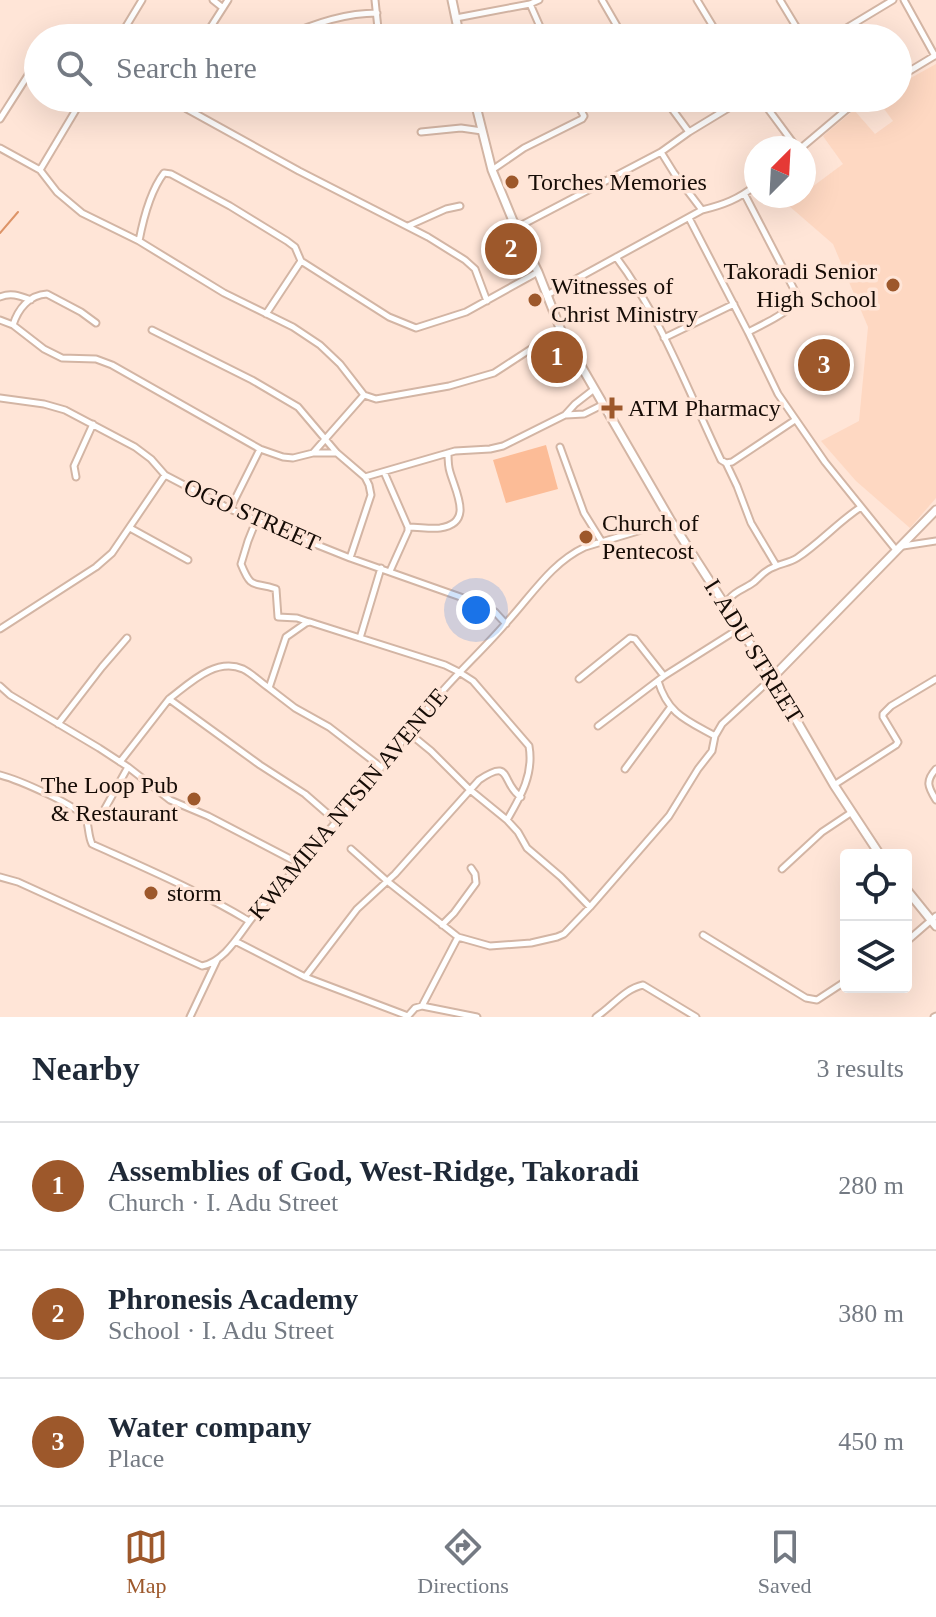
<!DOCTYPE html>
<meta charset="utf-8">
<style>
body{margin:0;font-family:"Times New Roman",serif;background:#f6f6f7;color:#1f2937}
.controls{position:absolute;right:24px;bottom:24px;display:grid;overflow:hidden;border-radius:8px;box-shadow:0 8px 32px #0002}
.controls button{width:72px;height:72px;display:grid;place-items:center;padding:0;border:0;border-bottom:2px solid #e0e1e3;background:#fff;color:#1f2937;font:40px sans-serif}
.compass{position:absolute;left:744px;top:136px;width:72px;height:72px;border-radius:50%;background:#fff;box-shadow:0 8px 32px #0002;rotate:24deg}
.you{position:absolute;left:476px;top:610px;width:28px;height:28px;margin:-20px;border:6px solid #fff;border-radius:50%;background:#1a73e8;box-shadow:0 0 0 12px #1a73e833}
.badge{display:grid;place-items:center;width:52px;height:52px;border-radius:50%;background:#9d582b;color:#fff;font-size:26px;font-weight:700}
.pin{position:absolute;translate:-50% -50%;border:4px solid #fff;box-shadow:0 2px 8px #0006}
.list{margin:0;padding:0;list-style:none}
h2{display:flex;justify-content:space-between;align-items:center;height:104px;margin:0;padding:0 32px;font-size:34px}
h2 small{font-size:26px;font-weight:400;color:#747a83}
.list li{display:grid;grid-template-columns:52px 1fr auto;gap:24px;align-items:center;box-sizing:border-box;height:128px;padding:0 32px;border-top:2px solid #e0e1e3}
.list b{display:block;font-size:30px;white-space:nowrap}
.list p{margin:0;font-size:26px;white-space:nowrap;color:#747a83}
.list em{font-size:26px;font-style:normal;color:#747a83}
.icon{flex:none;width:44px;height:44px;fill:none;stroke:currentColor;stroke-width:2;stroke-linecap:round;stroke-linejoin:round}
.map{position:relative;flex:none;width:936px;height:1017px;overflow:hidden}
.search{position:absolute;background:#fff;box-shadow:0 8px 32px #0002;left:24px;right:24px;top:24px;height:88px;display:flex;align-items:center;gap:20px;box-sizing:border-box;padding:0 28px;border-radius:44px;color:#747a83;font-size:30px}
.sheet{height:488px;background:#fff}
nav{display:flex;justify-content:space-around;align-items:center;box-sizing:border-box;height:112px;border-top:2px solid #e0e1e3;background:#fff;font-size:22px;color:#747a83}
nav a{display:grid;justify-items:center;gap:4px}
nav .on{color:#9d582b}
.map>svg:first-child{display:block}
</style>
<div class="map">
<svg width="936" height="1017" viewBox="0 0 936 1017">
<rect width="100%" height="100%" fill="#ffe5d7"/>
<path fill="#fed8c2" d="M936 64V498L910 528 856 481 821 441 859 421 868 327 833 244 788 205 801 196H804V193L843 164 823 136 854 110 875 134 893 121 876 98H898V85Z"/>
<path fill="#fcbc97" d="M546 445 558 489 506 503 493 460Z"/>
<g fill="none" stroke-linecap="round" stroke-linejoin="round">
<path stroke="#dd9468" stroke-width="2" d="M0 233 18 212"/>
<defs>
<path id="street" d="M213 0 223 8
M375 0 379 38
M602 0 624 38
M697 0 720 38
M780 0 803 38
M904 0 935 56
M530 4 545 38
M456 18 530 4 539 0
M205 36 228 0
M119 38 142 0
M282 38C312 24 344 13 377 13
M830 38 893 0
M898 78 936 55
M172 98 187 109 299 171 428 237 465 260 475 269 487 301
M664 98 689 132 745 98
M760 98 797 148
M839 98 846 110
M0 119 30 72
M421 132 461 128 482 131
M0 148 40 170 83 98
M801 148 846 110 865 98
M661 152 689 132
M40 170 57 192 82 213 139 241 224 293 293 327 320 345 340 364 364 395 376 399 449 386 494 373 537 345 562 333
M492 170 524 148 582 119 584 116 574 98
M745 195 799 299C786 314 766 323 748 332
M689 218 748 332 778 394 825 462 896 550
M408 226 446 209 460 206
M516 228 661 152 674 173 702 210
M139 241C143 220 151 190 164 173L171 174 230 206 287 241 295 247 301 261 389 317 416 328 466 312 538 272
M616 257C660 315 689 393 721 460L726 463 732 462 795 420
M547 295 702 210C723 205 739 199 756 185
M0 297C11 292 20 296 31 300
M266 314 301 261
M0 320 13 325
M96 323 81 312 47 294C29 295 18 309 13 325L44 349 62 358 96 359 112 365 260 449 283 457 293 458 313 453 364 395
M152 330 252 380 298 407 337 453 365 477 455 451 490 449 503 446 565 415 575 404 593 390
M664 338 734 304
M0 398 44 404 65 410 135 447 151 459 165 475
M566 415 584 414 602 405
M560 447 584 513 602 542
M314 453H336
M726 463 737 486 751 523 776 565
M384 472 408 527V531L390 571
M76 477 74 466 93 424
M230 509 260 449
M256 521 248 541 241 564C252 591 253 581 276 589L278 617 297 618 309 622
M408 527C419 527 430 529 440 528 474 523 456 493 450 472 448 466 448 460 448 453
M130 528 188 560
M903 546 936 541
M350 558 371 495 369 485 365 477
M730 610 729 599C736 590 745 589 754 582 761 576 765 570 774 567 782 563 789 563 797 558 820 543 838 522 861 507
M0 629 96 567 112 553 165 475 230 509 270 526 350 558 486 606 495 612 506 624
M360 638 381 568
M579 679 630 638 635 639 664 676
M658 681C668 714 686 720 715 736
M0 686 10 695 99 748 128 767 170 800 208 816 300 864
M169 699C189 684 215 657 243 669 253 674 260 682 269 688
M58 724 102 667 127 638
M598 726 664 676 740 628
M409 733 431 751 469 789 507 820 518 832 527 848 561 877 590 907
M120 762 169 699 260 765 305 794 336 821
M381 767 329 727 295 708 269 688 286 637 306 623 310 622 316 624 445 665 459 672 473 681 529 746C534 774 521 796 507 820
M625 769 670 708
M936 769C925 781 928 787 936 800
M0 775C16 779 78 805 86 819 89 826 88 836 92 844 145 868 199 891 249 921
M834 785 896 745 898 742 883 717V714L891 706 936 679
M86 819 97 818 103 812 128 767
M351 849 387 881 458 937 490 946 531 943 557 937 564 934 590 907 669 816 698 769 712 751 715 736 722 724 772 678
M782 869 822 832 852 812
M0 877 18 882 202 966C227 961 241 930 257 912 300 864 343 815 384 764 401 744 416 722 433 702 456 674 483 650 507 622 532 595 551 563 585 547L671 521
M442 925 454 913 476 883 475 874 471 868
M703 935 806 998 817 1000 846 981
M235 941 305 977 408 1016 415 1008 422 1006 477 1017
M906 942 936 916
M305 977 357 909 395 874 479 780C513 757 500 783 521 797
M422 1006 458 937
M190 1017 217 960
M596 1017C612 1007 624 989 643 985L696 1017
M934 1017 936 1016"/>
<path id="secondary" d="M452 0 460 38
M474 98 492 170 516 228 538 272 562 333 671 521 772 678 834 785 880 855
M772 678 936 510
M906 889 936 926"/>
</defs>
<use href="#street" stroke="#d3b5a4" stroke-width="9"/>
<use href="#secondary" stroke="#d3b5a4" stroke-width="11"/>
<use href="#street" stroke="#fff" stroke-width="5"/>
<use href="#secondary" stroke="#fff" stroke-width="7"/>
</g>
<g fill="#9d582b" stroke="#ffe5d7" stroke-width="3">
<circle cx="512" cy="182" r="8"/>
<circle cx="893" cy="285" r="8"/>
<circle cx="535" cy="300" r="8"/>
<path d="M608 396h8v8h8v8h-8v8h-8v-8h-8v-8h8z"/>
<circle cx="586" cy="537" r="8"/>
<circle cx="194" cy="799" r="8"/>
<circle cx="151" cy="893" r="8"/>
</g>
<g text-anchor="middle" stroke-width="7" stroke-linejoin="round" paint-order="stroke">
<g font-size="24" fill="#160c06" stroke="#ffe5d7" text-anchor="start">
<text x="528" y="190">Torches Memories</text>
<text x="877" y="279" text-anchor="end">Takoradi Senior<tspan x="877" dy="28">High School</tspan></text>
<text x="551" y="294">Witnesses of<tspan x="551" dy="28">Christ Ministry</tspan></text>
<text x="628" y="416">ATM Pharmacy</text>
<text x="602" y="531">Church of<tspan x="602" dy="28">Pentecost</tspan></text>
<text x="178" y="793" text-anchor="end">The Loop Pub<tspan x="178" dy="28">&amp; Restaurant</tspan></text>
<text x="167" y="901">storm</text>
</g>
<g font-size="24" fill="#160c06" stroke="#ffe5d7">
<text transform="translate(252 515) rotate(24)" y="8">OGO STREET</text>
<text transform="translate(754 651) rotate(58)" y="8">I. ADU STREET</text>
<text transform="translate(348 804) rotate(-50)" y="8">KWAMINA NTSIN AVENUE</text>
</g>
</g>
</svg>
<div class="controls">
<button><svg class="icon" aria-label="locate" viewBox="0 0 24 24"><circle cx="12" cy="12" r="6"/><path d="M12 2v4M12 18v4M2 12h4M18 12h4"/></svg></button>
<button><svg class="icon" aria-label="layers" viewBox="0 0 24 24"><path d="M12 4l9 5-9 5-9-5zM3 14l9 5 9-5"/></svg></button>
</div>
<svg class="compass" viewBox="-18 -18 36 36"><path d="M0-13l5 13h-10z" fill="#e53935"/><path d="M0 13l5-13h-10z" fill="#747a83"/></svg>
<div class="you"></div>
<div class="pin badge" style="left:557px;top:357px">1</div>
<div class="pin badge" style="left:511px;top:249px">2</div>
<div class="pin badge" style="left:824px;top:365px">3</div>
<div class="search"><svg class="icon" aria-label="search" viewBox="0 0 24 24"><circle cx="10" cy="10" r="6"/><path d="M15 15l6 6"/></svg>Search here</div>
</div>
<section class="sheet">
<h2>Nearby<small>3 results</small></h2>
<ul class="list">
<li><span class="badge">1</span><div><b>Assemblies of God, West-Ridge, Takoradi</b><p>Church · I. Adu Street</p></div><em>280 m</em></li>
<li><span class="badge">2</span><div><b>Phronesis Academy</b><p>School · I. Adu Street</p></div><em>380 m</em></li>
<li><span class="badge">3</span><div><b>Water company</b><p>Place</p></div><em>450 m</em></li>
</ul>
</section>
<nav>
<a class="on"><svg class="icon" aria-label="map" viewBox="0 0 24 24"><path d="M3 6l6-2 6 2 6-2v14l-6 2-6-2-6 2zM9 4v14M15 6v14"/></svg>Map</a>
<a><svg class="icon" aria-label="directions" viewBox="0 0 24 24"><path d="M12 3l9 9-9 9-9-9zM9 14v-3h6M13 9l2 2-2 2"/></svg>Directions</a>
<a><svg class="icon" aria-label="saved" viewBox="0 0 24 24"><path d="M7 4h10v16l-5-4-5 4z"/></svg>Saved</a>
</nav>
